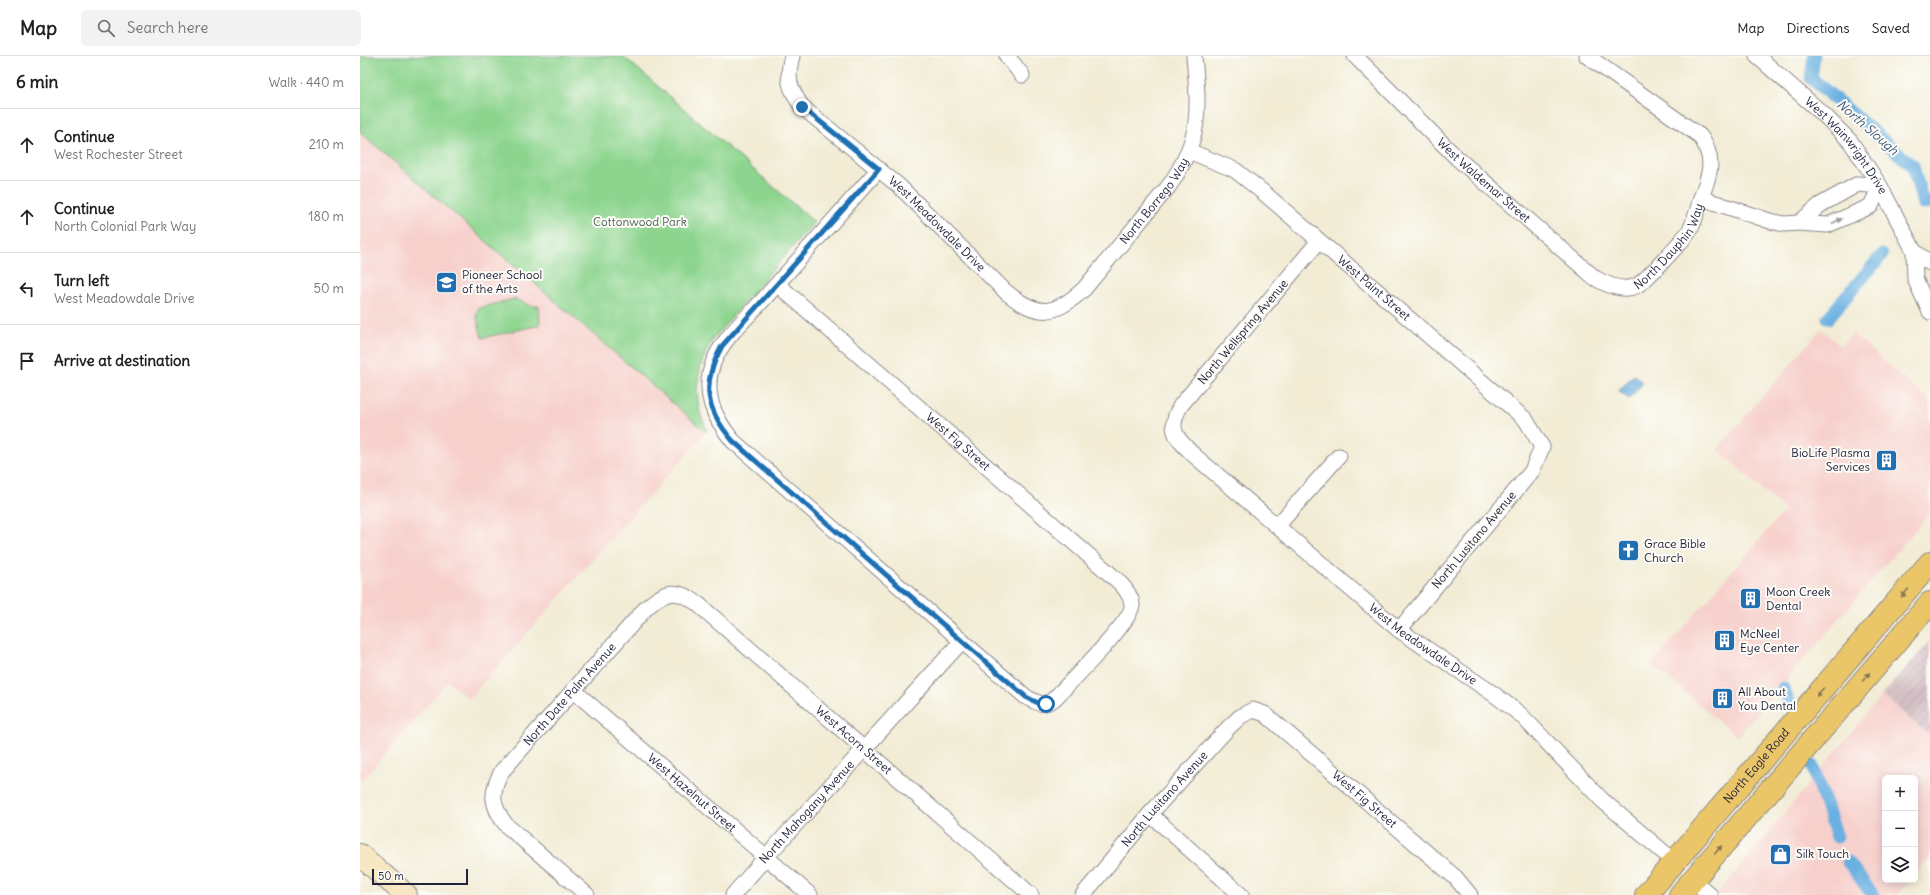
<!DOCTYPE html>
<meta charset="utf-8">
<style>
body{margin:0;font-family:Delius,sans-serif;background:#f2f2f2;color:#202124}
.controls{position:absolute;right:12px;bottom:12px;display:grid;overflow:hidden;border-radius:6px;box-shadow:0 2px 10px #0003}
.controls button{width:36px;height:36px;display:grid;place-items:center;padding:0;border:0;border-bottom:1px solid #e0e0e0;background:#fff;color:#202124;font:20px sans-serif}
.scale{position:absolute;left:12px;bottom:10px;width:96px;box-sizing:border-box;padding-left:4px;border:2px solid #22223b;border-top:0;font-size:11px;line-height:14px;white-space:nowrap;color:#22223b;-webkit-text-stroke:3px #fdfcf7;paint-order:stroke}
.stop{position:absolute;width:12px;height:12px;margin:-9px;border:3px solid #1f6fb2;border-radius:50%;background:#fff}
.stop.end{background:#1f6fb2;border-color:#fff;box-shadow:0 1px 4px #0008}
.list{margin:0;padding:0;list-style:none}
h2{display:flex;justify-content:space-between;align-items:center;height:52px;margin:0;padding:0 16px;font-size:17px}
h2 small{font-size:13px;font-weight:400;color:#757577}
.list li{display:grid;grid-template-columns:26px 1fr auto;gap:12px;align-items:center;box-sizing:border-box;height:72px;padding:0 16px;border-top:1px solid #e0e0e0}
.list b{display:block;font-size:15px;white-space:nowrap}
.list p{margin:0;font-size:13px;white-space:nowrap;color:#757577}
.list em{font-size:13px;font-style:normal;color:#757577}
.icon{flex:none;width:22px;height:22px;fill:none;stroke:currentColor;stroke-width:2;stroke-linecap:round;stroke-linejoin:round}
.map{position:relative;flex:none;width:1570px;height:839px;overflow:hidden}
header{display:flex;align-items:center;gap:24px;box-sizing:border-box;height:56px;padding:0 20px;background:#fff;border-bottom:1px solid #e0e0e0}
header strong{font-size:19px}
nav{display:flex;gap:22px;margin-inline-start:auto;font-size:14px}
.search{width:280px;height:36px;background:#f2f2f2;display:flex;align-items:center;gap:10px;box-sizing:border-box;padding:0 14px;border-radius:6px;color:#757577;font-size:15px}
main{display:flex}
aside{flex:1;background:#fff}
.map>svg:first-child{display:block}
</style>
<header>
<strong>Map</strong>
<div class="search"><svg class="icon" aria-label="search" viewBox="0 0 24 24"><circle cx="10" cy="10" r="6"/><path d="M15 15l6 6"/></svg>Search here</div>
<nav><a>Map</a><a>Directions</a><a>Saved</a></nav>
</header>
<main>
<aside>
<h2>6 min<small>Walk · 440 m</small></h2>
<ul class="list">
<li><svg class="icon" aria-label="ahead" viewBox="0 0 24 24"><path d="M12 20V5M6 11l6-6 6 6"/></svg><div><b>Continue</b><p>West Rochester Street</p></div><em>210 m</em></li>
<li><svg class="icon" aria-label="ahead" viewBox="0 0 24 24"><path d="M12 20V5M6 11l6-6 6 6"/></svg><div><b>Continue</b><p>North Colonial Park Way</p></div><em>180 m</em></li>
<li><svg class="icon" aria-label="left" viewBox="0 0 24 24"><path d="M17 20v-9H6M10 6l-5 5 5 5"/></svg><div><b>Turn left</b><p>West Meadowdale Drive</p></div><em>50 m</em></li>
<li><svg class="icon" aria-label="arrive" viewBox="0 0 24 24"><path d="M6 21V4h12l-3 4 3 4H6"/></svg><div><b>Arrive at destination</b></div></li>
</ul>
</aside>
<div class="map">
<svg width="1570" height="839" viewBox="0 0 1570 839">
<defs>
<pattern id="industrial-furrows" width="10" height="10" patternUnits="userSpaceOnUse"><rect width="10" height="10" fill="#d2bec3"/><path d="M-1 1l2-2M0 10L10 0M9 11l2-2" fill="none" stroke="#b4a3a8"/></pattern>
<pattern id="water-waves" width="16" height="10" patternUnits="userSpaceOnUse"><rect width="16" height="10" fill="#6bb0e1"/><path d="M0 5q4-4 8 0t8 0" fill="none" stroke="#588fb8"/></pattern>
</defs>
<rect width="100%" height="100%" fill="#fdfcf7"/>
<filter id="ink" filterUnits="userSpaceOnUse"><feTurbulence type="fractalNoise" baseFrequency=".025" numOctaves="2"/><feDisplacementMap in="SourceGraphic" scale="8" xChannelSelector="R" yChannelSelector="G"/><feConvolveMatrix kernelMatrix="1 2 1 2 8 2 1 2 1" color-interpolation-filters="sRGB"/></filter>
<filter id="wash" filterUnits="userSpaceOnUse"><feTurbulence type="fractalNoise" baseFrequency=".012" numOctaves="4" result="noise"/><feDisplacementMap in="SourceGraphic" scale="16" xChannelSelector="R" yChannelSelector="G"/><feGaussianBlur stdDeviation="0.9" result="paint"/><feColorMatrix in="noise" values="0 0 0 0 0 0 0 0 0 0 0 0 0 0 0 0 0 1.4 0 .05"/><feComposite in="paint" operator="in"/></filter>
<g filter="url(#wash)">
<rect width="100%" height="100%" fill="#f2ecd5"/>
<path fill="#f7d0cc" d="M0 76 346 376 109 643 88 625 0 727Z
M1461 273 1481 290 1492 277 1570 345V457L1377 681 1292 608 1425 454 1357 393Z
M1522 639 1570 680V802L1555 819V722H1525V824H1550L1537 839H1357Z"/>
<path fill="url(#industrial-furrows)" d="M1570 585V680L1522 639Z"/>
<path fill="#8dd58f" stroke="#587c65" d="M0 0H263L454 166 352 284C339 307 334 329 340 356 341 363 347 371 346 376L0 76Z
M154 243 172 250H179L180 269 122 282 116 258 119 252Z"/>
<path fill="url(#water-waves)" stroke="#46698e" d="M1274 319 1283 327 1269 343 1259 335Z"/>
<g fill="none" stroke-linecap="round" stroke-linejoin="round">
<path stroke="#6bb0e1" stroke-width="13" d="M1454 0 1451 22 1553 110 1563 148 1570 146
M1468 262 1522 199
M1423 632 1429 647
M1452 709 1477 781
M1488 806 1513 839"/>
</g>
</g>
<g filter="url(#ink)">
<g fill="none" stroke-linecap="round" stroke-linejoin="round">
<defs>
<g id="minor">
<path id="s1" d="M432 0C426 23 429 31 442 51L539 130 646 236C679 262 694 260 724 233L809 130C842 82 839 55 834 0"/>
<path d="M647 0 662 19"/>
<path id="s2" d="M995 0 1097 102 1235 222C1247 229 1262 236 1276 230 1285 226 1324 183 1330 174 1335 165 1338 152 1341 142L1410 165 1424 168 1439 167 1468 169 1511 150 1520 130 1498 128 1460 149 1439 167"/>
<path d="M1227 0 1340 80C1356 104 1350 117 1341 142"/>
<path id="s3" d="M1397 0 1463 58 1490 85 1520 130 1554 195 1570 207"/>
<path id="s4" d="M829 95 875 114 904 137 1166 364 1182 391 1172 415 1039 574"/>
<path id="s5" d="M959 185 821 349C806 374 817 383 836 401L1039 574 1135 639 1161 659 1242 744 1315 806"/>
<path d="M1554 195 1555 223 1570 256"/>
<path id="s6" d="M417 228 758 525C764 531 771 539 772 548 774 564 708 628 694 643 682 651 678 647 666 641L373 385C354 362 342 337 353 307 362 283 385 264 402 245 441 201 480 157 519 113"/>
<path d="M918 469 979 400"/>
<path id="s7" d="M213 634 450 839"/>
<path d="M790 758 881 839"/>
<path d="M1333 824 1350 839"/>
<path id="s8" d="M227 839 146 769C131 749 130 737 142 715L286 552C306 534 317 532 338 548L671 839"/>
<path id="s9" d="M373 839 406 801 602 585"/>
<path id="s10" d="M723 839 790 758 869 671 881 660 893 654 905 658 1096 822 1110 839"/>
</g>
<path id="secondary" d="M0 799 46 839"/>
<g id="trunk">
<path id="s11" d="M1286 839 1570 507"/>
<path d="M1320 839 1570 547"/>
</g>
</defs>
<use href="#minor" stroke="#8a8788" stroke-width="17"/>
<use href="#secondary" stroke="#8a8788" stroke-width="24"/>
<use href="#trunk" stroke="#8a8788" stroke-width="24"/>
<use href="#minor" stroke="#fff" stroke-width="15"/>
<use href="#secondary" stroke="#f7e8c3" stroke-width="22"/>
<use href="#trunk" stroke="#ebc669" stroke-width="22"/>
</g>
<defs><path id="oneway-solid" d="M-6-.8H1V-3.2L6.5 0L1 3.2V.8H-6Z"/></defs>
<use fill="#9c9ca7" href="#oneway-solid" transform="translate(1477 165) rotate(-24)"/>
<g fill="#867452">
<use href="#oneway-solid" transform="translate(1545 537) rotate(131)"/>
<use href="#oneway-solid" transform="translate(1506 621) rotate(-49)"/>
<use href="#oneway-solid" transform="translate(1460 636) rotate(130)"/>
<use href="#oneway-solid" transform="translate(1358 794) rotate(-50)"/>
</g>
</g>
<g fill="none" stroke-linecap="round" stroke-linejoin="round" filter="url(#ink)">
<path stroke="#1f6fb2" stroke-width="5" d="M442 51 519 113 362 290C341 328 345 353 373 385L666 641 678 647 686 648"/>
</g>
<defs>
<symbol id="school-square" viewBox="-11 -11 22 22"><rect x="-9" y="-9" width="18" height="18" rx="4" fill="#1f6fb2" stroke="#fdfcf7"/><path d="M0-5L7-2L0 1L-7-2ZM-4 1L0 2.5L4 1V4Q0 6-4 4Z" fill="#fff"/></symbol>
<symbol id="building-square" viewBox="-11 -11 22 22"><rect x="-9" y="-9" width="18" height="18" rx="4" fill="#1f6fb2" stroke="#fdfcf7"/><path d="M-4-6H4V6H1V3H-1V6H-4ZM-2.5-4.3h1.7v1.8h-1.7ZM.8-4.3h1.7v1.8H.8ZM-2.5-1h1.7V.8h-1.7ZM.8-1h1.7V.8H.8Z" fill="#fff"/></symbol>
<symbol id="church-square" viewBox="-11 -11 22 22"><rect x="-9" y="-9" width="18" height="18" rx="4" fill="#1f6fb2" stroke="#fdfcf7"/><path d="M-1.2-6h2.4v3.5h3.3v2.4h-3.3V6h-2.4V-.1h-3.3v-2.4h3.3Z" fill="#fff"/></symbol>
<symbol id="shop-square" viewBox="-11 -11 22 22"><rect x="-9" y="-9" width="18" height="18" rx="4" fill="#1f6fb2" stroke="#fdfcf7"/><path d="M-5-2.5h2.3a2.7 3.5 0 0 1 5.4 0H5L5.5 6h-11ZM-1.5-2.5h3a1.5 2.3 0 0 0-3 0Z" fill="#fff"/></symbol>
</defs>
<g fill-rule="evenodd">
<use href="#school-square" x="74" y="214" width="25" height="25"/>
<use href="#building-square" x="1514" y="392" width="25" height="25"/>
<use href="#church-square" x="1256" y="482" width="25" height="25"/>
<use href="#building-square" x="1378" y="530" width="25" height="25"/>
<use href="#building-square" x="1352" y="572" width="25" height="25"/>
<use href="#building-square" x="1350" y="630" width="25" height="25"/>
<use href="#shop-square" x="1408" y="786" width="25" height="25"/>
</g>
<g text-anchor="middle" stroke-width="4" stroke-linejoin="round" paint-order="stroke">
<g font-size="12" fill="#22223b" stroke="#fdfcf7">
<text dy="4" stroke="none"><textPath href="#s3" startOffset="127">West Wainwright Drive</textPath></text>
<text dy="4" stroke="none"><textPath href="#s2" startOffset="179">West Waldemar Street</textPath></text>
<text dy="4" stroke="none"><textPath href="#s1" startOffset="532">North Borrego Way</textPath></text>
<text dy="4" stroke="none"><textPath href="#s1" startOffset="233">West Meadowdale Drive</textPath></text>
<text dy="4" stroke="none"><textPath href="#s2" startOffset="423">North Dauphin Way</textPath></text>
<text dy="4" stroke="none"><textPath href="#s4" startOffset="232">West Paint Street</textPath></text>
<text transform="translate(883 276) rotate(-50)" y="4">North Wellspring Avenue</text>
<text dy="4" stroke="none"><textPath href="#s6" startOffset="240">West Fig Street</textPath></text>
<text transform="translate(1114 484) rotate(-50)" y="4">North Lusitano Avenue</text>
<text dy="4" stroke="none"><textPath href="#s5" startOffset="570">West Meadowdale Drive</textPath></text>
<text dy="4" stroke="none"><textPath href="#s8" startOffset="268">North Date Palm Avenue</textPath></text>
<text dy="4" stroke="none"><textPath href="#s8" startOffset="649">West Acorn Street</textPath></text>
<text dy="4" stroke="none"><textPath href="#s11" startOffset="170">North Eagle Road</textPath></text>
<text dy="4" stroke="none"><textPath href="#s7" startOffset="157">West Hazelnut Street</textPath></text>
<text dy="4" stroke="none"><textPath href="#s10" startOffset="126">North Lusitano Avenue</textPath></text>
<text dy="4" stroke="none"><textPath href="#s10" startOffset="396">West Fig Street</textPath></text>
<text dy="4" stroke="none"><textPath href="#s9" startOffset="111">North Mahogany Avenue</textPath></text>
</g>
<g font-size="12" fill="#476158" stroke="#fdfcf7">
<text x="280" y="170">Cottonwood Park</text>
</g>
<g font-size="12" fill="#22223b" stroke="#fdfcf7" text-anchor="start">
<text x="102" y="223">Pioneer School<tspan x="102" dy="14">of the Arts</tspan></text>
<text x="1510" y="401" text-anchor="end">BioLife Plasma<tspan x="1510" dy="14">Services</tspan></text>
<text x="1284" y="492">Grace Bible<tspan x="1284" dy="14">Church</tspan></text>
<text x="1406" y="540">Moon Creek<tspan x="1406" dy="14">Dental</tspan></text>
<text x="1380" y="582">McNeel<tspan x="1380" dy="14">Eye Center</tspan></text>
<text x="1378" y="640">All About<tspan x="1378" dy="14">You Dental</tspan></text>
<text x="1436" y="802">Silk Touch</text>
</g>
<g font-size="13" font-style="italic" fill="#3f5b7d" stroke="#fdfcf7">
<text transform="translate(1508 71) rotate(41)" y="5">North Slough</text>
</g>
</g>
</svg>
<div class="controls">
<button>+</button>
<button>−</button>
<button><svg class="icon" aria-label="layers" viewBox="0 0 24 24"><path d="M12 4l9 5-9 5-9-5zM3 14l9 5 9-5"/></svg></button>
</div>
<div class="scale">50 m</div>
<div class="stop" style="left:686px;top:648px"></div>
<div class="stop end" style="left:442px;top:51px"></div>
</div>
</main>
